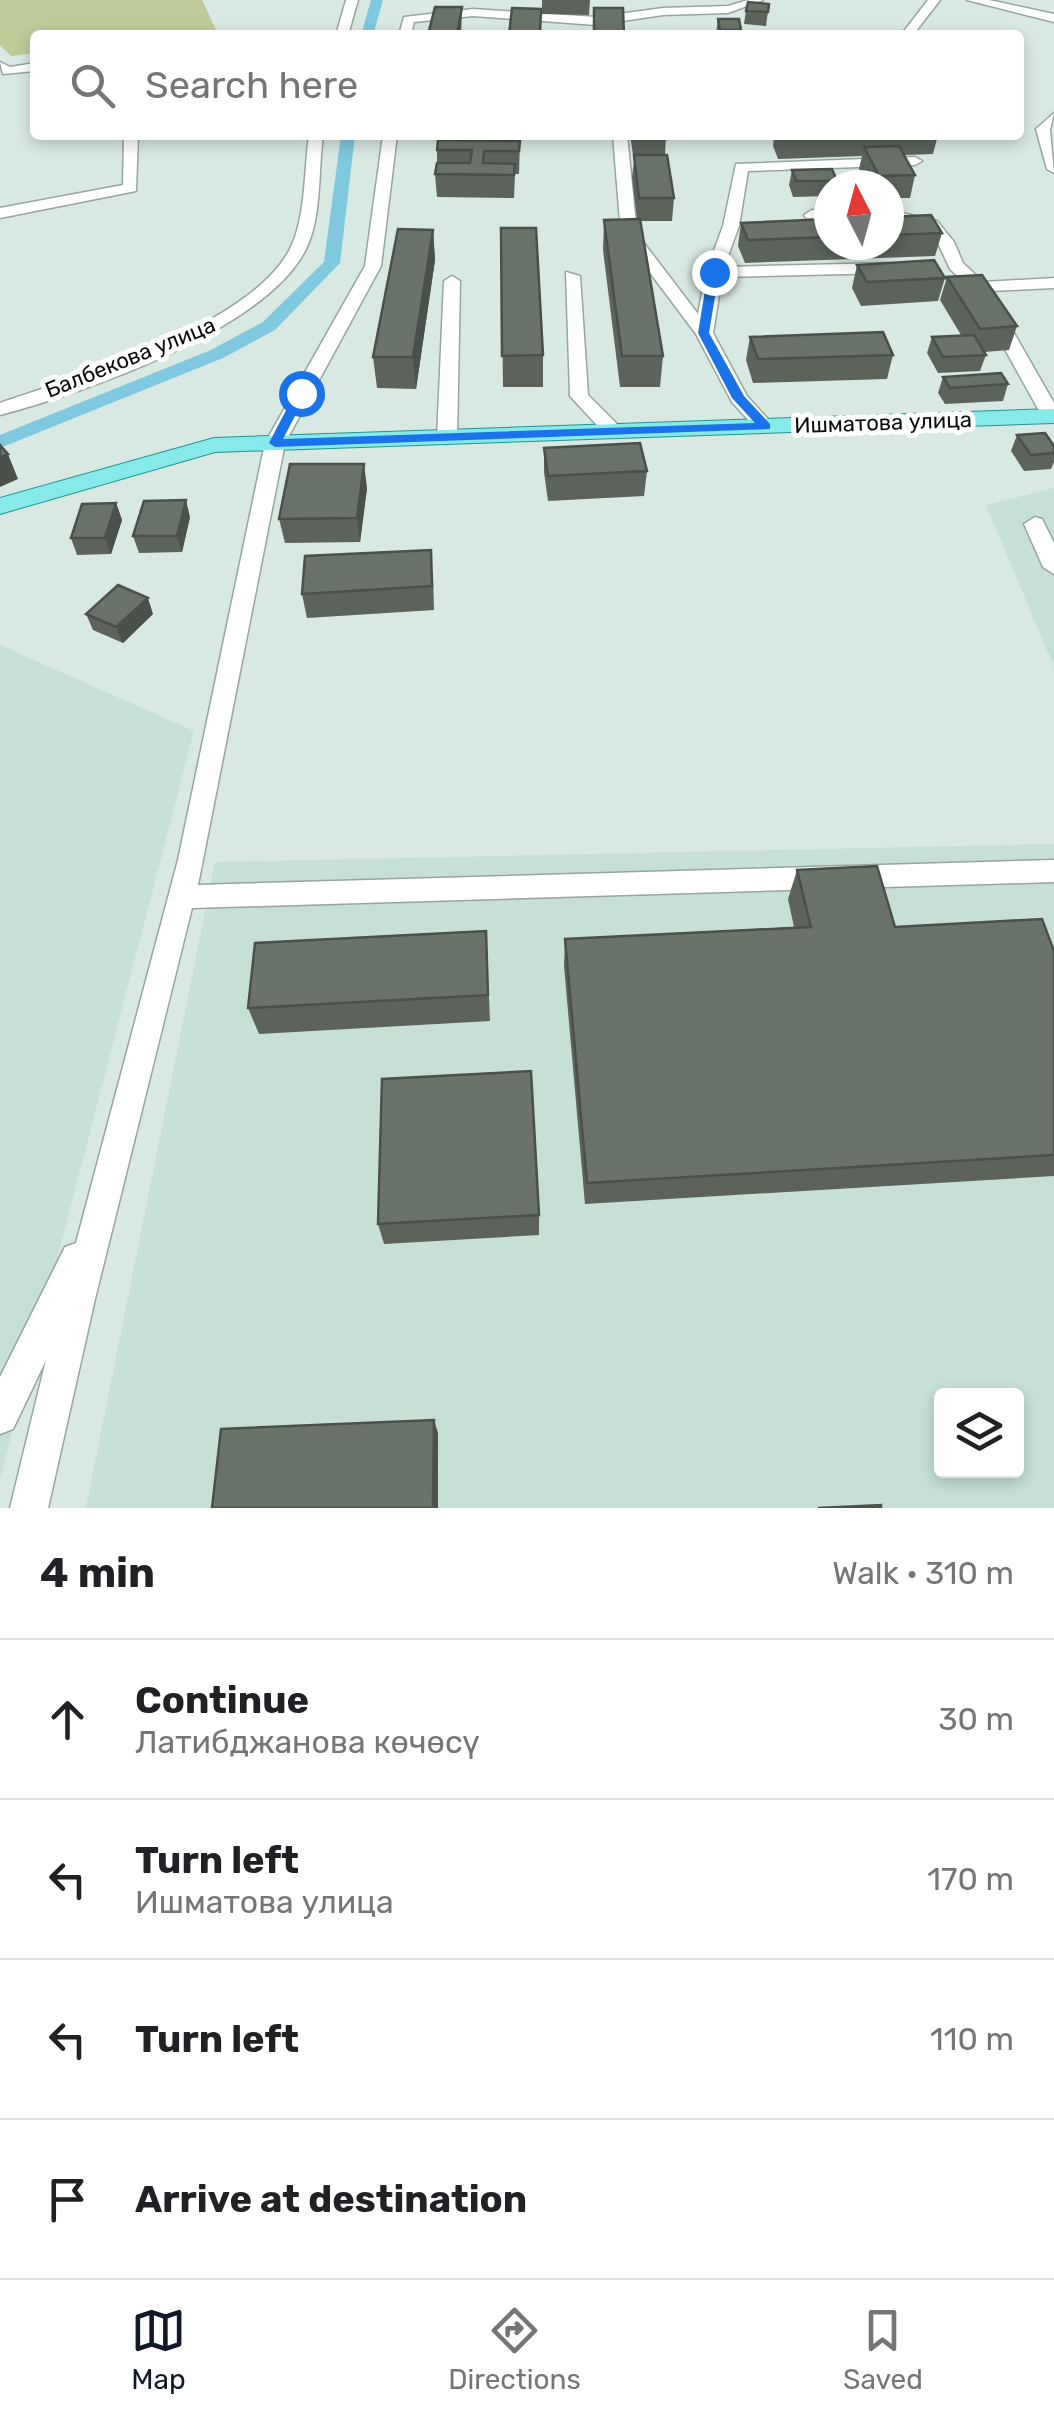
<!DOCTYPE html>
<meta charset="utf-8">
<style>
body{margin:0;font-family:Rubik,sans-serif;background:#f6f6f6;color:#202124}
.controls{position:absolute;right:30px;bottom:30px;display:grid;overflow:hidden;border-radius:10px;box-shadow:0 5px 15px #0003}
.controls button{width:90px;height:90px;display:grid;place-items:center;padding:0;border:0;border-bottom:2px solid #e0e0e0;background:#fff;color:#202124;font:50px sans-serif}
.compass{position:absolute;left:814px;top:170px;width:90px;height:90px;border-radius:50%;background:#fff;box-shadow:0 5px 15px #0003;rotate:354deg}
.stop{position:absolute;width:30px;height:30px;margin:-22px;border:8px solid #1a73e8;border-radius:50%;background:#fff}
.stop.end{background:#1a73e8;border-color:#fff;box-shadow:0 2px 10px #0008}
.list{margin:0;padding:0;list-style:none}
h2{display:flex;justify-content:space-between;align-items:center;height:130px;margin:0;padding:0 40px;font-size:42px}
h2 small{font-size:32px;font-weight:400;color:#757577}
.list li{display:grid;grid-template-columns:65px 1fr auto;gap:30px;align-items:center;box-sizing:border-box;height:160px;padding:0 40px;border-top:2px solid #e0e0e0}
.list b{display:block;font-size:38px;white-space:nowrap}
.list p{margin:0;font-size:32px;white-space:nowrap;color:#757577}
.list em{font-size:32px;font-style:normal;color:#757577}
.icon{flex:none;width:55px;height:55px;fill:none;stroke:currentColor;stroke-width:2;stroke-linecap:round;stroke-linejoin:round}
.map{position:relative;flex:none;width:1054px;height:1508px;overflow:hidden}
.search{position:absolute;background:#fff;box-shadow:0 5px 15px #0003;left:30px;right:30px;top:30px;height:110px;display:flex;align-items:center;gap:25px;box-sizing:border-box;padding:0 35px;border-radius:10px;color:#757577;font-size:38px}
.sheet{height:770px;background:#fff}
nav{display:flex;justify-content:space-around;align-items:center;box-sizing:border-box;height:140px;border-top:2px solid #e0e0e0;background:#fff;font-size:28px;color:#757577}
nav a{display:grid;justify-items:center;gap:5px}
nav .on{color:#111827}
.map>svg:first-child{display:block}
</style>
<div class="map">
<svg width="1054" height="1508" viewBox="0 0 1054 1508">
<rect width="100%" height="100%" fill="#d8e8e2"/>
<path fill="#c7e0d6" fill-rule="evenodd" d="M1054 488V667L986 505Z
M0 645 194 731 0 1479Z
M1054 844V1508H86L215 862ZM942 1396H1016V1470H942Z"/>
<path fill="#becb98" d="M0 0H202L217 32 35 35V53L11 56 0 45Z"/>
<g fill="none" stroke-linecap="round" stroke-linejoin="round">
<path fill="#7fc8df" fill-rule="evenodd" d="M371 0H383L373 35H361Z
M341 135H355L340 263 275 330 223 358 0 448V435L211 350 263 322 324 262Z"/>
<defs>
<path id="minor" d="M346 0H358L348 35H336Z
M748 0H763L728 13 663 15 596 25 473 16 414 22 411 35H399L404 17 473 9 596 17 663 8 728 6Z
M928 0H940L913 35H901Z
M967 0H989L1054 14V22Z
M0 62 10 67 35 63V71L3 74Z
M1054 113 1050 130 1054 173 1047 169 1036 129Z
M124 135H138L136 191 0 218V208L123 185Z
M309 135H323C318 171 322 217 306 249 267 329 84 393 0 415V403C79 376 250 326 290 249 306 217 304 171 309 135Z
M383 135H397L381 266 285 443 198 885 1054 860V882L192 908 95 1299 48 1508H10L46 1360 13 1429 0 1434V1377L65 1247 76 1243 178 860 265 443 365 266Z
M613 135H627L637 234 698 314 706 272 723 226 736 164 915 157 922 161 915 165 748 171 739 226 724 267 888 263 896 268 888 273 722 277 713 333 747 396 775 427 772 431H758L732 402 696 334 621 234Z
M812 210H829V220L806 218 804 215Z
M889 210 937 221 954 242 963 263 983 282 1054 278V288L990 291 1054 403V421L1042 416 972 290 950 269 938 243 926 228 889 220Z
M566 272 580 276 588 395 621 428V436H607L570 396Z
M452 276 460 281 457 438 447 444 437 438 444 281Z
M1035 517 1042 519 1054 543V574L1043 567 1024 524Z"/>
<path id="major" d="M1054 409V423L215 452 0 514V498L214 438Z"/>
</defs>
<use href="#minor" stroke="#96a59f" stroke-width="3"/>
<use href="#major" stroke="#269493" stroke-width="2"/>
<use href="#minor" fill="#fff" fill-rule="evenodd"/>
<use href="#major" fill="#86eaea" fill-rule="evenodd"/>
</g>
<path fill="#5b635b" d="M542 0H590L589 15 542 14Z
M769 4 766 26 744 24 746 11Z
M718 19 741 30V35H716Z
M630 135H666L665 155 674 198 672 221H640L663 356 660 387H620L603 250 604 220 637 219 632 177 634 161Z
M774 135H938L933 154 904 155 915 175 910 198H889V185H867L859 169 862 156 778 159 773 146Z
M520 141 519 174H515L514 198 437 197 435 174 437 163V150Z
M792 170 837 181 836 185H829V196L793 197 789 185Z
M889 217 942 233 935 256 745 263 738 246 741 223 829 219V245H889Z
M501 228 543 355V387H503Z
M433 230 435 260 416 389 377 388 373 357Z
M857 265 945 278 938 301 861 306 852 288Z
M947 277 1017 326 1009 350 984 352 986 355 980 371 938 373 927 353 932 337 961 335 940 300Z
M750 337 893 355 887 379 753 383 746 360Z
M943 377 1008 384 1003 401 945 404 938 393Z
M1017 435 1054 446V462L1051 469 1024 471 1011 451Z
M544 448 647 471 644 496 548 501 544 472Z
M367 488 360 542 285 543 279 519Z
M116 503 122 520 111 554 77 555 71 538Z
M190 517 182 552 139 553 133 536Z
M433 574 434 610 307 618 302 594Z
M86 614H153L123 643 93 630Z
M797 870 895 927 1054 951V1176L585 1204 564 966 565 939 794 927 788 899Z
M486 931 490 1021 259 1034 248 1008Z
M539 1215V1235L384 1244 378 1224Z"/>
<path fill="#4a504a" d="M462 7 461 35H457Z
M433 230 435 260 416 389 413 357Z
M8 454 18 479 0 487V458Z
M364 464 367 488 360 542 357 518Z
M186 500 190 517 182 552 177 536Z
M116 503 122 520 111 554 105 538Z
M148 598 153 614 123 643 116 627Z
M434 1420 438 1433V1508H433Z"/>
<path fill="#6a736a" stroke="#4a504a" stroke-width="2.5" d="M748 2 769 4 768 12 746 11Z
M435 7H462L457 35H428Z
M512 8 541 9 540 35H509Z
M594 8H623L624 35H594Z
M718 19H739L741 30H720Z
M634 135H666L667 139H635Z
M781 135H839L782 137Z
M438 140 520 141 519 151H484L483 163 515 164 514 175 435 174 437 163H470L472 150H437Z
M899 146 915 175 879 176 864 147Z
M634 155H667L674 198H639Z
M832 169 837 181H796L792 170Z
M931 215 942 233 889 235V217Z
M640 219 663 356H622L604 220Z
M829 219V237L748 240 741 223Z
M501 228H536L543 355 502 356Z
M398 229 433 230 413 357H373Z
M934 260 945 278 867 282 857 265Z
M982 275 1017 326 980 329 947 277Z
M883 332 893 355 758 359 750 337Z
M974 335 986 355 943 357 932 337Z
M1001 373 1008 384 950 388 943 377Z
M1045 433 1054 446V453L1031 455 1017 435Z
M640 443 647 471 548 476 544 448Z
M0 445 8 454 0 458Z
M290 464H364L357 518 279 519Z
M186 500 177 536H133L144 501Z
M116 503 105 538H71L82 504Z
M431 550 432 586 302 594 305 556Z
M118 585 148 598 116 627 86 614Z
M877 866 895 927 1042 919 1054 951V1155L587 1183 565 939 811 927 797 870Z
M486 931 488 995 248 1008 255 943Z
M531 1071 539 1215 378 1224 382 1079Z
M434 1420 433 1508H212L221 1429Z
M881 1505V1508H818Z"/>
<path fill="#1a73e8" d="M714 269 719 272 709 333 744 396 770 424V429L275 447 269 443 295 393 301 389 307 393 283 439 755 423 732 398 698 333 708 272Z"/>
<g text-anchor="middle" stroke-width="10" stroke-linejoin="round" paint-order="stroke">
<g font-size="22" fill="#090e0c" stroke="#fff">
<text transform="translate(130 357) rotate(-22)" y="8">Балбекова улица</text>
<text transform="translate(883 422) rotate(-2)" y="8">Ишматова улица</text>
</g>
</g>
</svg>
<div class="controls">
<button><svg class="icon" aria-label="layers" viewBox="0 0 24 24"><path d="M12 4l9 5-9 5-9-5zM3 14l9 5 9-5"/></svg></button>
</div>
<svg class="compass" viewBox="-18 -18 36 36"><path d="M0-13l5 13h-10z" fill="#e53935"/><path d="M0 13l5-13h-10z" fill="#757577"/></svg>
<div class="stop" style="left:301px;top:393px"></div>
<div class="stop end" style="left:714px;top:272px"></div>
<div class="search"><svg class="icon" aria-label="search" viewBox="0 0 24 24"><circle cx="10" cy="10" r="6"/><path d="M15 15l6 6"/></svg>Search here</div>
</div>
<section class="sheet">
<h2>4 min<small>Walk · 310 m</small></h2>
<ul class="list">
<li><svg class="icon" aria-label="ahead" viewBox="0 0 24 24"><path d="M12 20V5M6 11l6-6 6 6"/></svg><div><b>Continue</b><p>Латибджанова көчөсү</p></div><em>30 m</em></li>
<li><svg class="icon" aria-label="left" viewBox="0 0 24 24"><path d="M17 20v-9H6M10 6l-5 5 5 5"/></svg><div><b>Turn left</b><p>Ишматова улица</p></div><em>170 m</em></li>
<li><svg class="icon" aria-label="left" viewBox="0 0 24 24"><path d="M17 20v-9H6M10 6l-5 5 5 5"/></svg><div><b>Turn left</b></div><em>110 m</em></li>
<li><svg class="icon" aria-label="arrive" viewBox="0 0 24 24"><path d="M6 21V4h12l-3 4 3 4H6"/></svg><div><b>Arrive at destination</b></div></li>
</ul>
</section>
<nav>
<a class="on"><svg class="icon" aria-label="map" viewBox="0 0 24 24"><path d="M3 6l6-2 6 2 6-2v14l-6 2-6-2-6 2zM9 4v14M15 6v14"/></svg>Map</a>
<a><svg class="icon" aria-label="directions" viewBox="0 0 24 24"><path d="M12 3l9 9-9 9-9-9zM9 14v-3h6M13 9l2 2-2 2"/></svg>Directions</a>
<a><svg class="icon" aria-label="saved" viewBox="0 0 24 24"><path d="M7 4h10v16l-5-4-5 4z"/></svg>Saved</a>
</nav>
